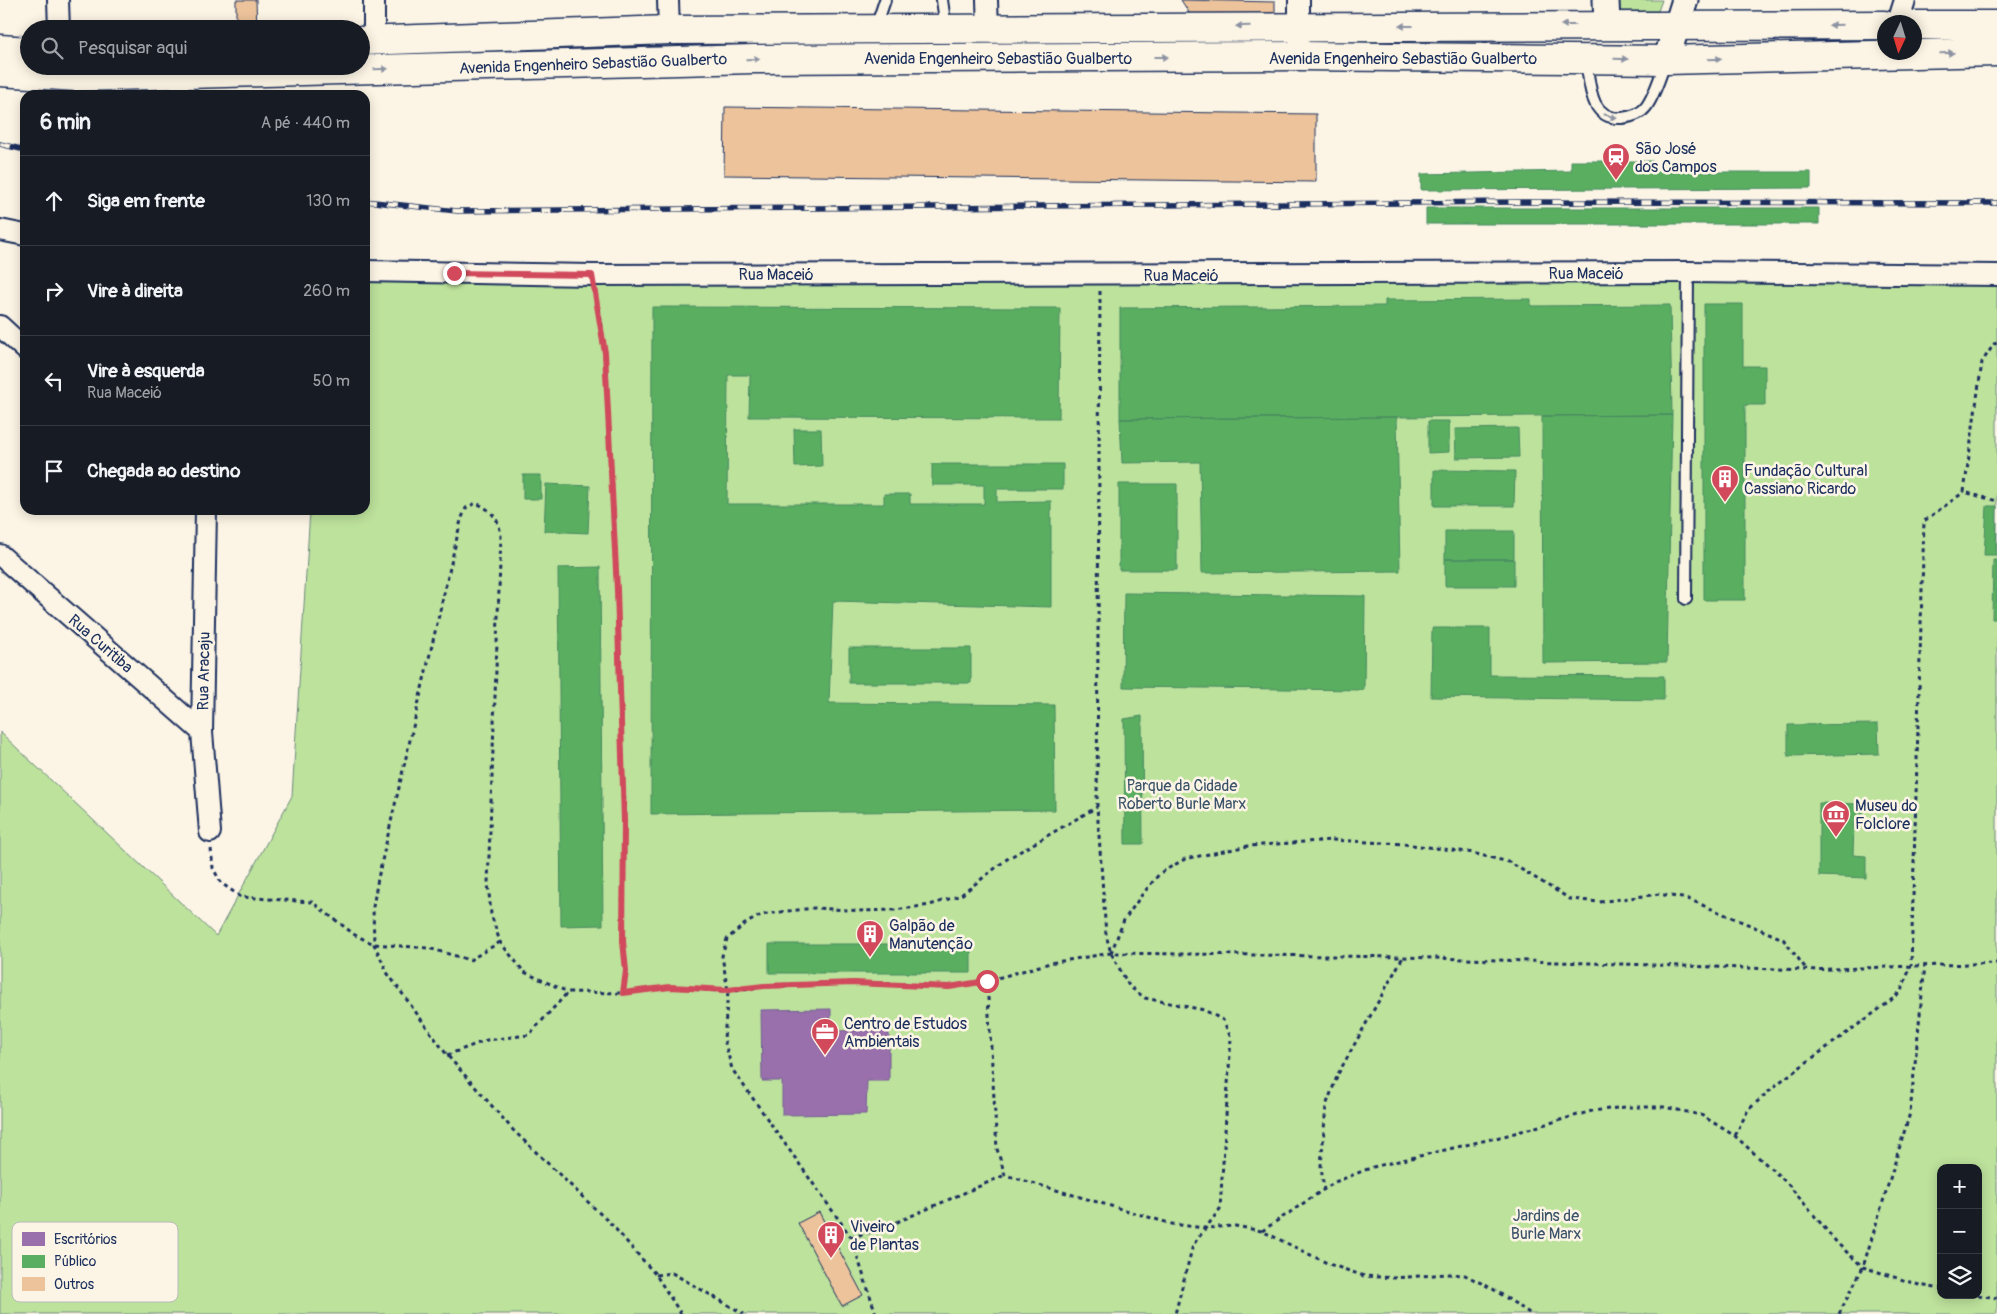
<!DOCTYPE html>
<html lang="pt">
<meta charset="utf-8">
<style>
body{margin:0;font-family:Pangolin,sans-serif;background:#20242c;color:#f1f3f6}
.controls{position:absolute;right:15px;bottom:15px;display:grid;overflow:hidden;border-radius:10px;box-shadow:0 2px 12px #0003}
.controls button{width:45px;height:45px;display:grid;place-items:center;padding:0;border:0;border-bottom:1px solid #363941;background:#171b24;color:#f1f3f6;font:25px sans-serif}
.compass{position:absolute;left:1877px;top:15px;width:45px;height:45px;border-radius:50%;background:#171b24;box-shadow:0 2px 12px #0003;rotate:184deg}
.stop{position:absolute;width:15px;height:15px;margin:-11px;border:4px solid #d1495b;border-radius:50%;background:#fff}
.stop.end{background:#d1495b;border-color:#fff;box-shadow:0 1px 5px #0008}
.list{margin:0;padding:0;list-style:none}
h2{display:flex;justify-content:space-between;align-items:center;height:65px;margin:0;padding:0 20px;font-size:21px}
h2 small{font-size:16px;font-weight:400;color:#9ea1a6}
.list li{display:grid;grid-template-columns:32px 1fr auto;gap:15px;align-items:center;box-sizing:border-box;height:90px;padding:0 20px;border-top:1px solid #363941}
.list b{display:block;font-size:19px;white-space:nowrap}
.list p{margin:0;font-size:16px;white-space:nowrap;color:#9ea1a6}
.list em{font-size:16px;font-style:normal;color:#9ea1a6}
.icon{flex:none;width:28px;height:28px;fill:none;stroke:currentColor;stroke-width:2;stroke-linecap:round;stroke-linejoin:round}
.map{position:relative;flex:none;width:1997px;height:1314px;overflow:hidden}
.search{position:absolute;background:#171b24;box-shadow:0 2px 12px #0003;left:20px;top:20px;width:350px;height:55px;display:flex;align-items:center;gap:12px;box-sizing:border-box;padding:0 18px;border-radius:28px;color:#9ea1a6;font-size:19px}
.panel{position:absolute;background:#171b24;box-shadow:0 2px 12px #0003;left:20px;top:90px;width:350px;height:425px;border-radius:15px}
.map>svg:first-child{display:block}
</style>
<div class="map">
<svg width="1997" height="1314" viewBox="0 0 1997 1314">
<rect width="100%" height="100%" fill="#fcf5e5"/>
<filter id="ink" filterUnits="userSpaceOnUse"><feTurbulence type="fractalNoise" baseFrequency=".02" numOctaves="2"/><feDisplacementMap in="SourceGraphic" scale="10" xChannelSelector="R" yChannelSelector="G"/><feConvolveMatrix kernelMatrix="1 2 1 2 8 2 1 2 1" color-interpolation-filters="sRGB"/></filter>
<g filter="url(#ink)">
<path fill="#bde29c" stroke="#6c887d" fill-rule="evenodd" d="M1613 0H1662L1658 11H1613Z
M365 273 1997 280V1314H0V732L216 936 292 796 310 510H365ZM1941 1168H1978V1295H1941Z"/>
<path fill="#9970ab" stroke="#735c94" d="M831 1009V1031L889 1030V1081H867L866 1114 782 1115V1081H762L761 1010Z"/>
<path fill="#5aae61" stroke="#478860" d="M1571 161H1653L1652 172H1811V188L1421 190V174L1571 171Z
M1426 208H1819V224H1426Z
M1531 299V306L1670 305 1672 415 1120 419V308L1385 306V300Z
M1704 304H1743V366H1765V405H1745V600H1704Z
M652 307 1060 308 1059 418 749 417 750 375H728L727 504H884V494H910V504H984V485H932V464H1063V489H997V502L1051 501V607L833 601 829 703 1054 705 1055 810 651 814Z
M1672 415 1667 662 1543 663 1542 416Z
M1397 417 1400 571 1202 573 1200 462 1122 463 1120 419Z
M1428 421H1449V452L1428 453Z
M1518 428 1519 457 1456 458 1455 429Z
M794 429H821L822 466 795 467Z
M1434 470 1515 471 1514 506H1434Z
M523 475H541V499H523Z
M546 484 590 486 588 533 544 531Z
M1119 484H1177V570H1119Z
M1987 506H1997L1996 555H1984Z
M1445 531H1514V559H1445Z
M1445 559H1514V586H1445Z
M1993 560H1997V619H1992Z
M600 567 603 925 561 926 558 568Z
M1124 593 1365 596 1364 690 1123 687Z
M1432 628H1490V675L1664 676V700L1431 697Z
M849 648H971V683H849Z
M1142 716 1143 844H1125L1124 719Z
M1878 724 1879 754 1788 756V725Z
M1819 803 1863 804V822H1854L1853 855 1866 856V878L1819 876Z
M769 944H971V973H769Z"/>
<path fill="#ecc39b" stroke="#1b2f5e" d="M236 0H256L257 29H236Z
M1181 0 1275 2V15L1190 14Z
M725 107 1316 114V182L724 175Z
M819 1212 863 1295 842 1306 798 1223Z"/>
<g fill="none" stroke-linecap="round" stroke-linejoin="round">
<defs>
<path id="service" d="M942 0 946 28
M876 27 885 0
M1586 60C1590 84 1589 120 1622 118 1630 117 1640 115 1646 107 1655 95 1660 76 1666 61
M1686 599 1688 272"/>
<path id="minor" d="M58 0 59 29
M374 0V40
M668 0 669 30
M987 0 988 29
M1299 0V40
M1898 22 1905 0
M0 230 25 235
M365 271 592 275 1688 272 1997 275
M0 326 25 349
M206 510 202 732 210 832
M0 555 202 732"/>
<path id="tertiary" d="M1606 0 1607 25
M1666 60 1685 0"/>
<path id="secondary" d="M1914 25H1997
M361 41 669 30 1884 25
M0 49 29 51
M0 72 77 77 753 59 1299 56 1666 60 1997 52"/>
</defs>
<use href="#service" stroke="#1b2f5e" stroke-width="14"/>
<use href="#minor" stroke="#1b2f5e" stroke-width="24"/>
<use href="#tertiary" stroke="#1b2f5e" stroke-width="29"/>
<use href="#secondary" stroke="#1b2f5e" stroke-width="31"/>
<path stroke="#1b2f5e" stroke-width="3" stroke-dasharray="4 4" stroke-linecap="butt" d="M1100 291 1097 807 1106 935 1111 953 1129 986 1145 998 1204 1010 1223 1020 1231 1038 1220 1209 1193 1245 1175 1314
M595 292 605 353 617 590 624 821 623 941 626 971 623 993
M1997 343 1994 344 1982 362 1964 492 1997 501
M211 849 213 868 221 883 241 897 312 902 355 935 374 944 428 948 470 960 500 942
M1111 953 1124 920 1141 896 1160 873 1185 859 1248 846 1333 840 1403 844 1468 852 1509 862 1570 899 1599 902 1659 894 1688 899 1783 939 1807 970
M987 981 997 1149 1005 1175 1172 1224 1205 1228 1235 1226 1262 1231 1329 1264 1364 1276 1394 1278 1447 1274 1465 1275 1493 1289 1531 1314
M447 1055 487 1040 529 1035 568 992
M1735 1136 1748 1110 1777 1084 1889 1002 1901 991 1911 966 1924 521 1964 492
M1324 1191 1321 1166 1326 1106 1338 1074 1403 957
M1262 1231 1335 1182 1373 1167 1504 1136 1592 1111 1625 1107H1664L1701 1115 1735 1136 1787 1183 1838 1244 1863 1267 1919 1285 1941 1289
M851 1237 879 1230 1005 1175
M656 1275 672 1273 744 1314
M1978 1295 1997 1298
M681 1314 656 1275 612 1225 513 1130 447 1055 388 974 374 944 373 907 378 878 461 520 466 508 476 503C492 510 499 519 501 536L488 883 491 914 500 942 524 972 568 992 623 993 670 987 728 991 764 986 854 983 949 987 987 981 1050 963 1111 953 1403 957 1807 970 1997 963
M876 1314 851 1237 732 1069 724 1039 728 991 722 956 727 939 745 924 761 915 780 912 814 908 862 911 895 910 930 905 961 895 1007 859 1097 807
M1839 1314 1863 1267 1910 1113 1925 965"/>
<use href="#service" stroke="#fcf5e5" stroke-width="10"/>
<use href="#minor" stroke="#fcf5e5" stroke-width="20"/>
<use href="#tertiary" stroke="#fcf5e5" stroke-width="25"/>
<use href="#secondary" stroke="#fcf5e5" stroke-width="28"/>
<defs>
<path id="rail" d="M0 144 25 150
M365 201 457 211 1517 202 1997 203"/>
</defs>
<use href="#rail" stroke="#1b2f5e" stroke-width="5.5"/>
<use href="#rail" stroke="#fcf5e5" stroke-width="4" stroke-dasharray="11" stroke-linecap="butt"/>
</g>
<defs><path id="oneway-solid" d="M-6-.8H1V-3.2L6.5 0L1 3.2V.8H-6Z" transform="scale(1.25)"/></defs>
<g fill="#8c92a2">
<use href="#oneway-solid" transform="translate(1568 25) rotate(180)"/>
<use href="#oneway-solid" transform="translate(1836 25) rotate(179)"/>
<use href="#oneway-solid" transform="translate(1243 26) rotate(179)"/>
<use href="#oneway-solid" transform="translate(1406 26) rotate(180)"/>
<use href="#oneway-solid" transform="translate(1947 53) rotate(-1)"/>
<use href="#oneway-solid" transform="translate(1161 57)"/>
<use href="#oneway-solid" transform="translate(753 59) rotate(-1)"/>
<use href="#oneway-solid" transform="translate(1621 59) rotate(1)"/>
<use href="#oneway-solid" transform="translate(1715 59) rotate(-1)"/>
<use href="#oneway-solid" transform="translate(381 69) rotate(-2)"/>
<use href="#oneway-solid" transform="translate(1610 116) rotate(16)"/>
</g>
</g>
<g fill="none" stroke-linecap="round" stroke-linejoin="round" filter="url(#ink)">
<path stroke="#d1495b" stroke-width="6" d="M454 273 592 275 605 353 617 590 624 821 623 941 626 971 623 993 670 987 728 990 764 986 854 983 949 987 987 981"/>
</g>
<defs>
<symbol id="station-pin" viewBox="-11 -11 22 30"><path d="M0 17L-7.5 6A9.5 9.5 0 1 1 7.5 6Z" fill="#d1495b" stroke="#fcf5e5"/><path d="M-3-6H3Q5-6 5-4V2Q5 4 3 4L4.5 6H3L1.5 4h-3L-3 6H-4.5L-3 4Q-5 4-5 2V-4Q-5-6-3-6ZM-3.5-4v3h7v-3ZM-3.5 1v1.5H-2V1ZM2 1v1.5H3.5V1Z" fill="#fff"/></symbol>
<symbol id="building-pin" viewBox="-11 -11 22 30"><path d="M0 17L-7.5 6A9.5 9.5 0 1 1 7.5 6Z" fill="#d1495b" stroke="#fcf5e5"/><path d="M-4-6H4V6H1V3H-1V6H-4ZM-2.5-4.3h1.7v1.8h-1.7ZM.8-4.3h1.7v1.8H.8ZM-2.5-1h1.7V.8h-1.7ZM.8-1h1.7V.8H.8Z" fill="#fff"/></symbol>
<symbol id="museum-pin" viewBox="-11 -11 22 30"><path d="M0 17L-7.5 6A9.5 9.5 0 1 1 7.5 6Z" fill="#d1495b" stroke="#fcf5e5"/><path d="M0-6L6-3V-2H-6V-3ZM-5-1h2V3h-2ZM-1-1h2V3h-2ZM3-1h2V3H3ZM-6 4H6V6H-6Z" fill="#fff"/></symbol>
<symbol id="office-pin" viewBox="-11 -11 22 30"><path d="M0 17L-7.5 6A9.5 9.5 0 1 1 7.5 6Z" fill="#d1495b" stroke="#fcf5e5"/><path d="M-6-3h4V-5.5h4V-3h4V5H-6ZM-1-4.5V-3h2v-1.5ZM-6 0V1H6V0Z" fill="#fff"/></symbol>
</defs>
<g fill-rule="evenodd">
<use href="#station-pin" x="1600" y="141" width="32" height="43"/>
<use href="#building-pin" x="1709" y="463" width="32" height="43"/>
<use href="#museum-pin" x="1820" y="798" width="32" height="43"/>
<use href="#building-pin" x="854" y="918" width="32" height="43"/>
<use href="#office-pin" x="809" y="1016" width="32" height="43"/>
<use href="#building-pin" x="815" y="1219" width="32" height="43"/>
</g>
<g text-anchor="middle" stroke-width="5" stroke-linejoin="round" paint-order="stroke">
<g font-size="16" fill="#1b2f5e" stroke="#fcf5e5">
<text x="998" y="64">Avenida Engenheiro Sebastião Gualberto</text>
<text x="1403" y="64">Avenida Engenheiro Sebastião Gualberto</text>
<text transform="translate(593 63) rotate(-2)" y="6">Avenida Engenheiro Sebastião Gualberto</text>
<text x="1586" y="279">Rua Maceió</text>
<text x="776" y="280">Rua Maceió</text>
<text x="1181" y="281">Rua Maceió</text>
<text transform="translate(101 643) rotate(41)" y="6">Rua Curitiba</text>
<text transform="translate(203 671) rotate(-89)" y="6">Rua Aracaju</text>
</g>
<g font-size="16" fill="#1b2f5e" stroke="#fcf5e5" text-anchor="start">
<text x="1635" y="154">São José<tspan x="1635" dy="18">dos Campos</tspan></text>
<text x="1744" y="476">Fundação Cultural<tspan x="1744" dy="18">Cassiano Ricardo</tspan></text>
<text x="1855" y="811">Museu do<tspan x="1855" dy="18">Folclore</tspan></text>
<text x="889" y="931">Galpão de<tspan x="889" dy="18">Manutenção</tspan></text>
<text x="844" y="1029">Centro de Estudos<tspan x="844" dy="18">Ambientais</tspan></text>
<text x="850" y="1232">Viveiro<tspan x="850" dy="18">de Plantas</tspan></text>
</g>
<g font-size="16" fill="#3b536a" stroke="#fcf5e5">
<text x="1182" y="791">Parque da Cidade<tspan x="1182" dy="18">Roberto Burle Marx</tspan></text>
<text x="1546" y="1221">Jardins de<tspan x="1546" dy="18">Burle Marx</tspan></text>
</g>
</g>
<rect x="12" y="1222" width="166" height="80" rx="8" fill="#fcf5e5" stroke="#b8babc" stroke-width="1"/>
<rect x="22" y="1232" width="23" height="14" fill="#9970ab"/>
<rect x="22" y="1255" width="23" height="13" fill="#5aae61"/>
<rect x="22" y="1277" width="23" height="14" fill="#ecc39b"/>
<g font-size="14" fill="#1b2f5e">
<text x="54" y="1244">Escritórios</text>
<text x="54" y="1266">Público</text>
<text x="54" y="1289">Outros</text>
</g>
</svg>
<div class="controls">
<button>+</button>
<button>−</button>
<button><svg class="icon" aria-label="layers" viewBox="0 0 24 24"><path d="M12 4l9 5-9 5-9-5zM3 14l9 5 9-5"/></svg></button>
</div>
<svg class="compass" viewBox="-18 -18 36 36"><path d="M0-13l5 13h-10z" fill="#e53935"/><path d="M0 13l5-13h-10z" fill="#9ea1a6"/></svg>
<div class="stop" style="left:987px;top:981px"></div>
<div class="stop end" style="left:454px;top:273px"></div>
<div class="search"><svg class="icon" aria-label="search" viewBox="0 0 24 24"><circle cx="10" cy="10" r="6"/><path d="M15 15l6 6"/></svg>Pesquisar aqui</div>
<section class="panel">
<h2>6 min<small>A pé · 440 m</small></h2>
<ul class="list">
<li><svg class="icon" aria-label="ahead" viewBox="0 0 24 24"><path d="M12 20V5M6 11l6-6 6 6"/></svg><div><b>Siga em frente</b></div><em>130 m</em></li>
<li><svg class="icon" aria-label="right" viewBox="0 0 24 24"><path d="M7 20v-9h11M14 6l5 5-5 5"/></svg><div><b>Vire à direita</b></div><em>260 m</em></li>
<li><svg class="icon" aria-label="left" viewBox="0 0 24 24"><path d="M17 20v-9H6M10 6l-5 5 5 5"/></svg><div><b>Vire à esquerda</b><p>Rua Maceió</p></div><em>50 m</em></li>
<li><svg class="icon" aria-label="arrive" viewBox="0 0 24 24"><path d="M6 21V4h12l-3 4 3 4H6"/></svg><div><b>Chegada ao destino</b></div></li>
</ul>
</section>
</div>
